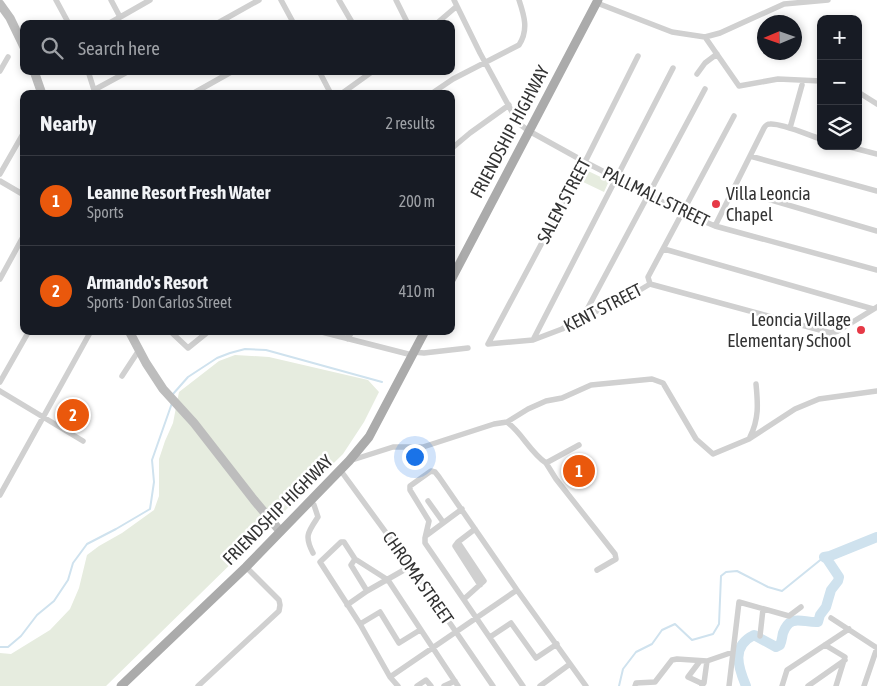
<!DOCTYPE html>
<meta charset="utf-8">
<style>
body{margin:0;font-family:"Asap Condensed",sans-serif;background:#20242c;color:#f1f3f6}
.controls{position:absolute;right:15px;top:15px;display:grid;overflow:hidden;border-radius:10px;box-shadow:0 2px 8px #0003}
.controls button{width:45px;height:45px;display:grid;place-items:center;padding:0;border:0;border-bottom:1px solid #363941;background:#171b24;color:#f1f3f6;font:25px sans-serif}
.compass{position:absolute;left:757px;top:15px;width:45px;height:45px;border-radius:50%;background:#171b24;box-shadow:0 2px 8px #0003;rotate:268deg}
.you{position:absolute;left:414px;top:456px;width:18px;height:18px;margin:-12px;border:4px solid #fff;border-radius:50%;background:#1a73e8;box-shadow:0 0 0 8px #1a73e833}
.badge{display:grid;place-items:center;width:32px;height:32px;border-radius:50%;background:#ea580c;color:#fff;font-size:16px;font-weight:700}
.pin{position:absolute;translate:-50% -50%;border:2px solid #fff;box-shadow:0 1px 5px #0006}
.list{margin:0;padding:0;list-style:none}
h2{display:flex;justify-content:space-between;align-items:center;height:65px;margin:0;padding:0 20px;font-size:21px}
h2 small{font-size:16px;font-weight:400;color:#9ea1a6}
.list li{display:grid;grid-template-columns:32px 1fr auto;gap:15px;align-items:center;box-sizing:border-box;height:90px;padding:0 20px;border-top:1px solid #363941}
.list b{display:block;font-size:19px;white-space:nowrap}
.list p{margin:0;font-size:16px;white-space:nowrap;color:#9ea1a6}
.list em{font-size:16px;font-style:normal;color:#9ea1a6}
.icon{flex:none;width:28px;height:28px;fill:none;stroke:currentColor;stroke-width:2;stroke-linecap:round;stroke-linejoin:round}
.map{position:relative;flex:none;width:877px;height:686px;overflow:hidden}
.search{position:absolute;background:#171b24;box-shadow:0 2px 8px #0003;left:20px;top:20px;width:435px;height:55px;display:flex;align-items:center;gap:12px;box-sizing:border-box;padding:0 18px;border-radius:10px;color:#9ea1a6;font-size:19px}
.panel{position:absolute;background:#171b24;box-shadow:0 2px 8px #0003;left:20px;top:90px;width:435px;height:245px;border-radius:10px}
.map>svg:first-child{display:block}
</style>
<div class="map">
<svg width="877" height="686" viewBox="0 0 877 686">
<rect width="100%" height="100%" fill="#fff"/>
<path fill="#e6ecdf" d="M586 170 609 181 604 192 581 181Z
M235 355 269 357 368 380 379 392 364 422 343 454 106 686H0V653L11 654 50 630 70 609 79 588 87 555 99 546 122 533 154 510 159 496V459L165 441 173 423 179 392 219 361Z"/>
<path fill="#cfe2ee" d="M67 405 84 415 79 424 62 414Z
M579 455 592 478 579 486 566 464Z"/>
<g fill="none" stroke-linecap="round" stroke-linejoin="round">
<path stroke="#cfe2ee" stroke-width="2" d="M173 394 188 377 217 358 230 353 245 349 266 350 382 382
M0 647H8L21 636 37 615 54 601 68 580 73 563 87 544 116 529 150 509 154 482 152 460 172 403
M619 686 623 669 636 652 652 644 662 630 675 624 692 640 713 634 719 624 721 576 726 572 737 571 768 587 782 591 824 557"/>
<path stroke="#cfe2ee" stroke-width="10" d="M824 557 830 556 877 537
M746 686C738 667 731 646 754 635L776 647 780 645C782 641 782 637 783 633 790 613 803 623 818 622L820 615 826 607 831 590 838 581 839 577 827 559 824 557"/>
<path stroke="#d0d0d0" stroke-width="5.5" d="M56 0 69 24
M111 0 120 17
M281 0 294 24
M339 0 353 24
M396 0 408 24
M454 0 480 53 518 123 529 131 585 162 682 212 715 226 877 270
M597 3 672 32 705 37 720 33 784 4 828 0
M108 24 150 0
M216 24 259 0
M436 24 457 6
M705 37 739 86 778 79 821 81
M638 56 585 162 488 344 533 340 562 329 583 317 623 300 650 284
M0 71 8 57
M88 71 95 93
M319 71 331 94
M697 74 705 63 717 54
M94 90 129 71
M858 92 877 104
M192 94 233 71
M341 94 373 71
M431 94 453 79 519 45C529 30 524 15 519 0
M790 128 802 85
M846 146 877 154
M451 149 470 133 509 105
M750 156 877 191
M0 174 24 132
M0 181 24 195
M733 189 877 231
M715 226 764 128C766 125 767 124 770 124 782 123 808 135 821 139
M664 249 873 309
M0 279 24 235
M650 284 831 333 838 331 877 307
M650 284 648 277 734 116
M583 317 705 89
M318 331 412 355
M171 332 188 348 209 331
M348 339 352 331
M533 340 673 68
M413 352 424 353 468 348
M122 376 139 350
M0 382 29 331
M0 391 83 441
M507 422 528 409 546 401 562 398 591 385 652 379 663 383 696 439 713 454 749 439 795 409 819 399 877 391
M750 437C759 419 758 404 756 384
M349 461 393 447H423L494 424 507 422C522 433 530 452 546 463L579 445
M546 463 556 479 615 554 616 559 597 570
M341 471 417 575 493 686
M0 495 91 331
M309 501 314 505 318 517C308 532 304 536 313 553
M428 501 443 522
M475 529 458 542 455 546 480 585
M427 535 462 509
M458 542 484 581 464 599
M355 559 351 565 367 591
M347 605 367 591 411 566
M831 618 877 648
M360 624 380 612 399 643 420 630
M760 636 763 609
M490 637 511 623 536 658 557 644
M825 645 845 657 836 686
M700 661 688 677 703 684
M390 677 517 590
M702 685 704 683 707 661
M198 686 279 611 280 605 279 600 246 567
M398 686 390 677 360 624 320 562 341 542H344L355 559 388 580 458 686
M417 686 426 680 431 686
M444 686 455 681
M523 686 425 543V538L429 521 410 490V486L431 471 435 472 439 477 517 590 586 686
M540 686 570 664
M635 686 636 683 655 682 672 660 677 659 707 661 733 652
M729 686 739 602 789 616 801 607
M782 686 787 670 849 629
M808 686 845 660
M864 686 877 648"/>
<path stroke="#bdbdbd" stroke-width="9" d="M0 4 10 18 24 47
M34 71 42 94
M129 331 146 363 163 389 194 423 254 500 280 531"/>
<path stroke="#ababab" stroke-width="9" d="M451 280 598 0
M121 686 246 567 349 461 369 437 425 331"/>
</g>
<g fill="#e63946" stroke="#fff" stroke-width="2">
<circle cx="716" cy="204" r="5"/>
<circle cx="861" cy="330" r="5"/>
</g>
<g text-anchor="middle" stroke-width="5" stroke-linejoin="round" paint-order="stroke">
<g font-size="18" fill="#333" stroke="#fff">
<text transform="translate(510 132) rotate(-62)" y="6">FRIENDSHIP HIGHWAY</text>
<text transform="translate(656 197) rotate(26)" y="6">PALLMALL STREET</text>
<text transform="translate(564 201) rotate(-62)" y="6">SALEM STREET</text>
<text transform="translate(603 308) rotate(-27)" y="6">KENT STREET</text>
<text transform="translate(278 510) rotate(-45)" y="6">FRIENDSHIP HIGHWAY</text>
<text transform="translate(418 578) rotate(55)" y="6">CHROMA STREET</text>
</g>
<g font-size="18" fill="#333" stroke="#fff" text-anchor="start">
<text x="726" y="200">Villa Leoncia<tspan x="726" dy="21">Chapel</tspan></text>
<text x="851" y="326" text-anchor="end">Leoncia Village<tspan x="851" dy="21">Elementary School</tspan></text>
</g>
</g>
</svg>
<div class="controls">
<button>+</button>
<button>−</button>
<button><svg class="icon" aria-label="layers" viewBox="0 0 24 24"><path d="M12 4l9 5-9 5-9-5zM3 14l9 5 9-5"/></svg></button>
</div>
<svg class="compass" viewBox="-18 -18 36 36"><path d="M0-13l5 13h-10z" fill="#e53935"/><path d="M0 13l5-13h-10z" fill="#9ea1a6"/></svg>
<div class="you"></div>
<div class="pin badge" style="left:579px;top:471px">1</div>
<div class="pin badge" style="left:73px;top:415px">2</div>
<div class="search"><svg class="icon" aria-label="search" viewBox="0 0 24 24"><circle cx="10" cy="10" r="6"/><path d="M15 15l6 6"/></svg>Search here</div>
<section class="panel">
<h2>Nearby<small>2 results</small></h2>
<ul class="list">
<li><span class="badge">1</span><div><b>Leanne Resort Fresh Water</b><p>Sports</p></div><em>200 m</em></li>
<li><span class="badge">2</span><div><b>Armando's Resort</b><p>Sports · Don Carlos Street</p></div><em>410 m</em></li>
</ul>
</section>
</div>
